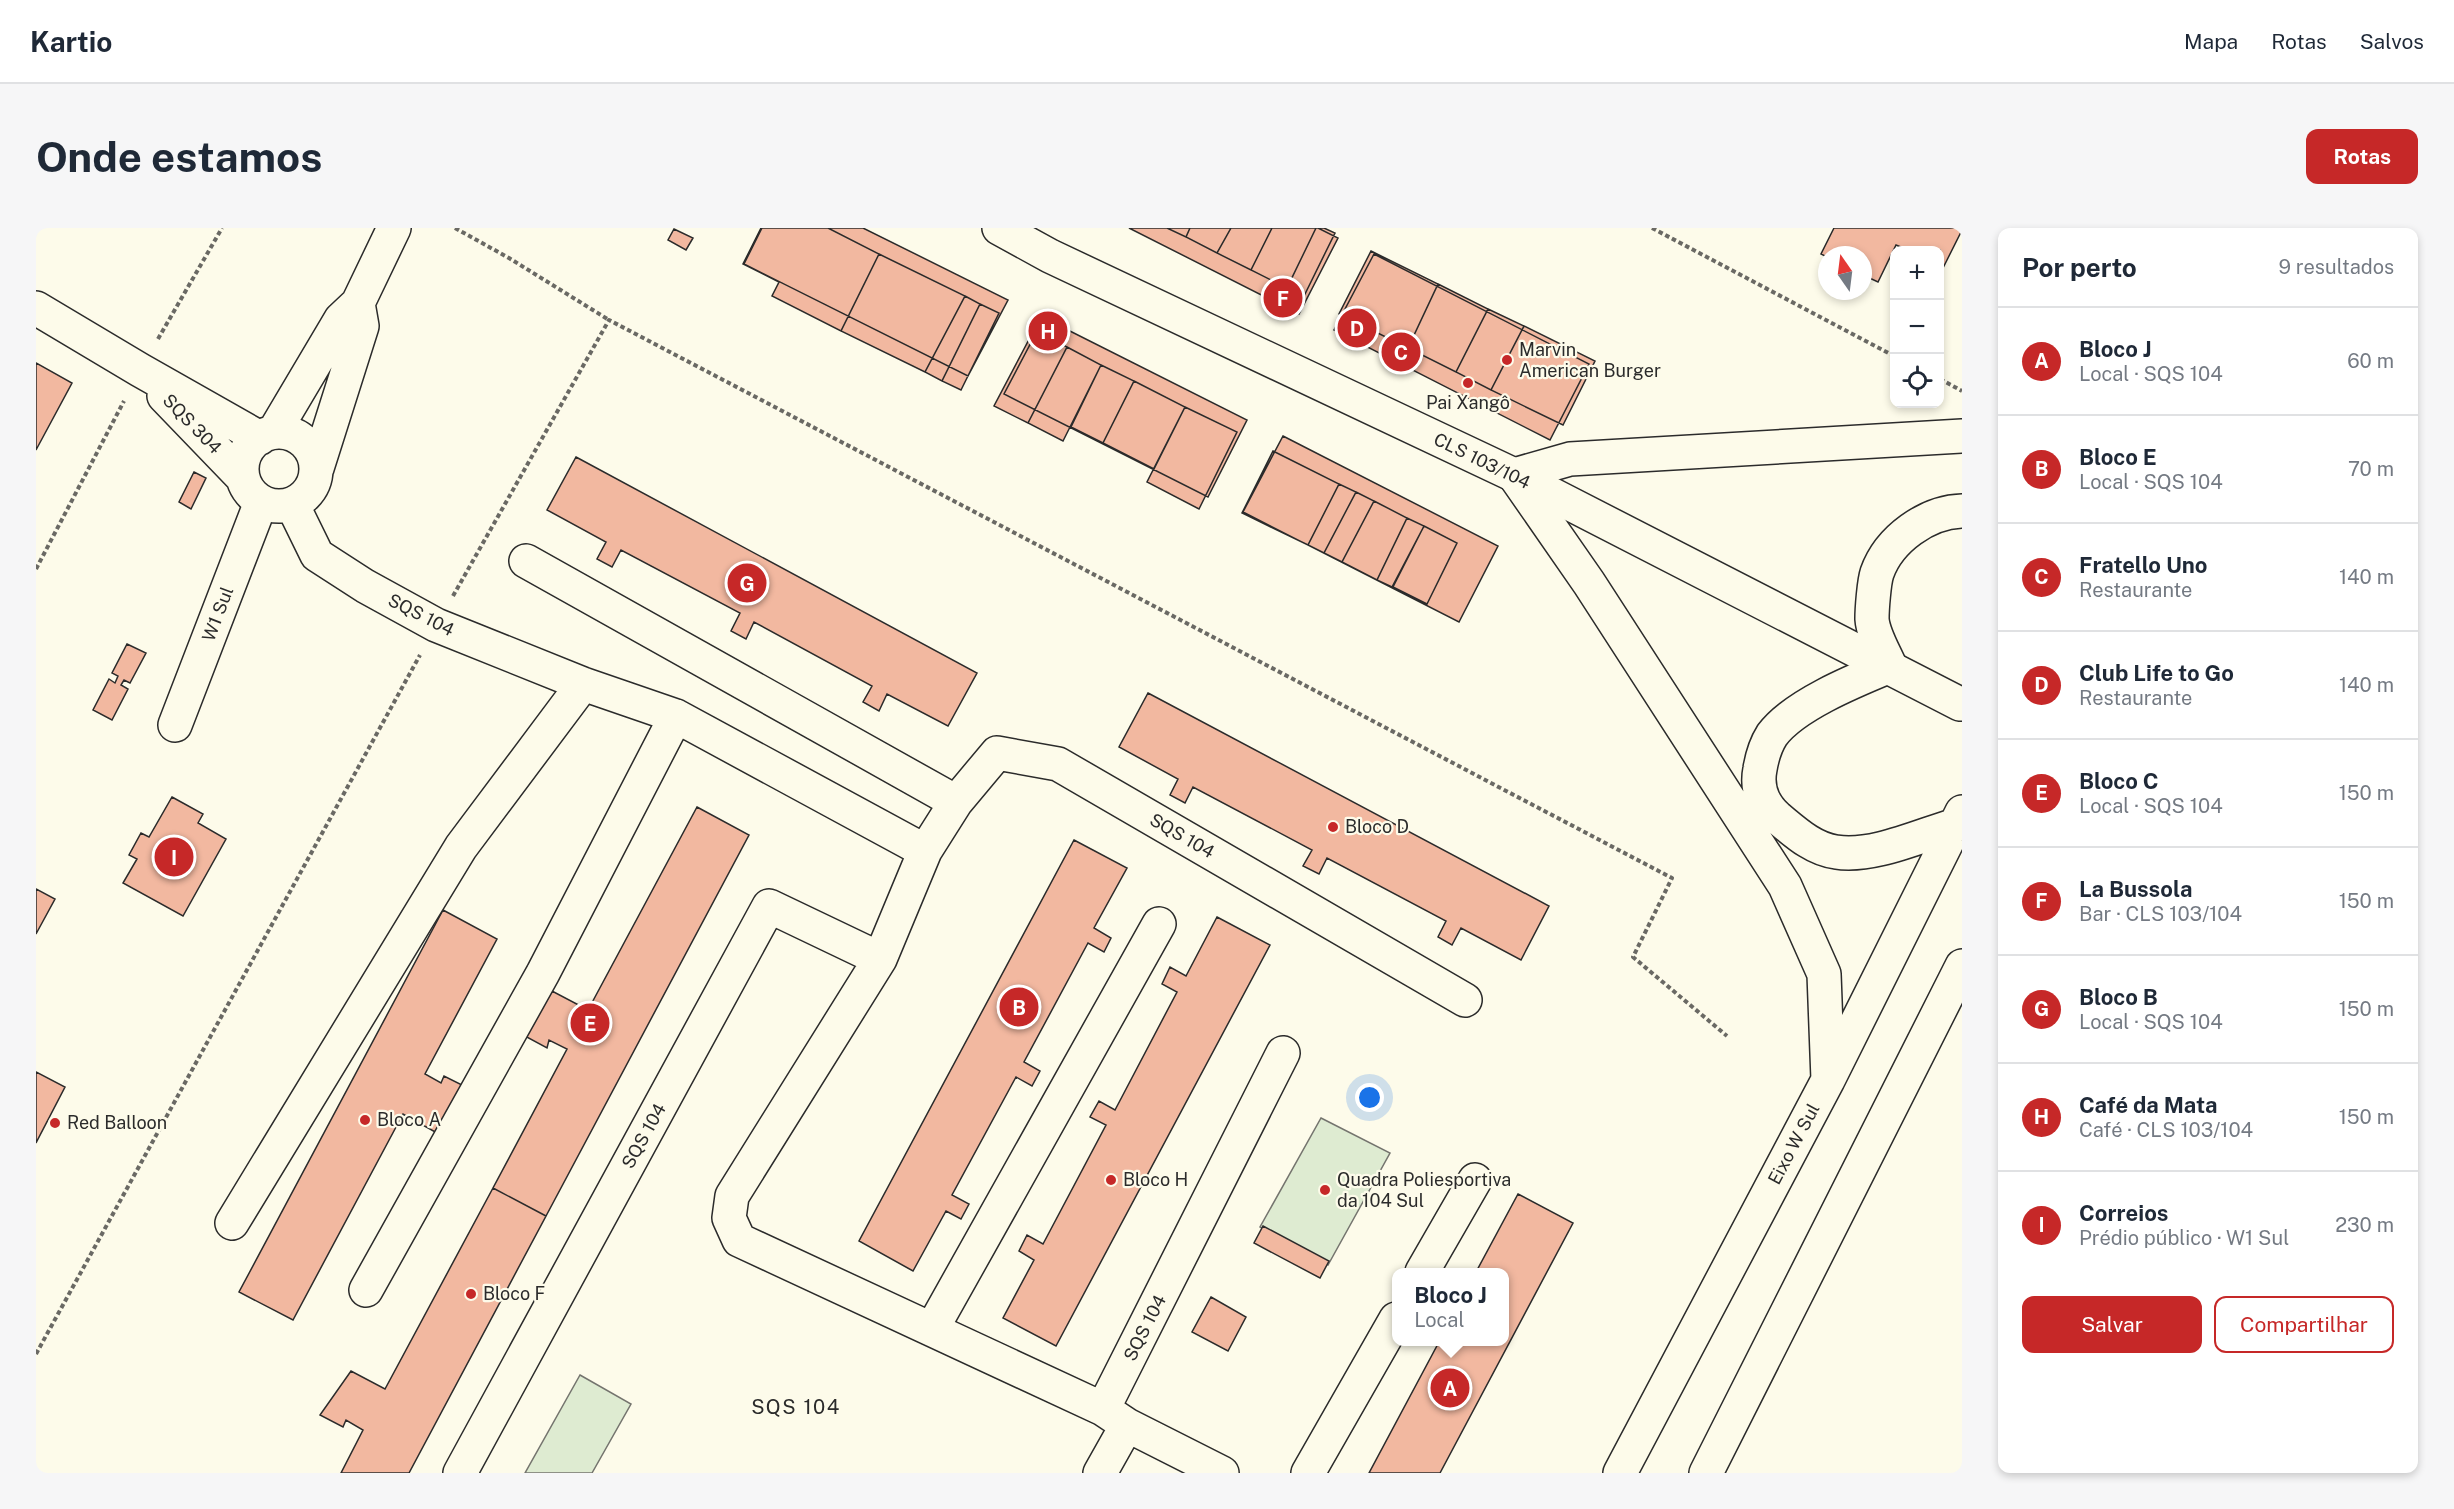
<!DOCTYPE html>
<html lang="pt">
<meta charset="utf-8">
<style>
body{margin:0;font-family:"Public Sans",sans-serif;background:#f6f6f7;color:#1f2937}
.controls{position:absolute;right:18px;top:18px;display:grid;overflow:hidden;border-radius:12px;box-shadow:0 3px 9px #0003}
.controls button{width:54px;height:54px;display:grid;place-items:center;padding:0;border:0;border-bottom:2px solid #e0e1e3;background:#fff;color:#1f2937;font:30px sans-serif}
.compass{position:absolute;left:1782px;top:18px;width:54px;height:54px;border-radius:50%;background:#fff;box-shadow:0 3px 9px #0003;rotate:346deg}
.you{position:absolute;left:1334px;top:870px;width:21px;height:21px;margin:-15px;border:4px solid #fff;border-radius:50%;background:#1a73e8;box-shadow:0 0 0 9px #1a73e833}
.badge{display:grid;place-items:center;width:39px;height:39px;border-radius:50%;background:#c62828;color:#fff;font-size:20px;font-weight:700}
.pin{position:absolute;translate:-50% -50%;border:3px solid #fff;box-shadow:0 2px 6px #0006}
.popup{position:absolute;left:1356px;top:1040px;width:117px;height:78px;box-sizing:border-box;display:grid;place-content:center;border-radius:12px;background:#fff;filter:drop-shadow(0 2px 4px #0005);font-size:20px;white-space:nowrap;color:#747a83}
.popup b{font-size:22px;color:#1f2937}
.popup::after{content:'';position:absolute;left:50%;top:100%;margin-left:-12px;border:12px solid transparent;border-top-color:#fff}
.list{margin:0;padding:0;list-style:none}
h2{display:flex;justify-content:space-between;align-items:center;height:78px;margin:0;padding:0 24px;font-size:26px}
h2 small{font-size:20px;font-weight:400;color:#747a83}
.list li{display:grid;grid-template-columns:39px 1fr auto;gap:18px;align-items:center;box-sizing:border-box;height:108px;padding:0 24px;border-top:2px solid #e0e1e3}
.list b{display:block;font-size:22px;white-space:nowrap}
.list p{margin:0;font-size:20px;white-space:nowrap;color:#747a83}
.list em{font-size:20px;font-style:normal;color:#747a83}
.actions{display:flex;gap:12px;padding:18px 24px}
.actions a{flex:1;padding:14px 0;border:2px solid #c62828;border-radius:12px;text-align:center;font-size:21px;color:#c62828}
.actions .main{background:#c62828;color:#fff}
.icon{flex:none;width:33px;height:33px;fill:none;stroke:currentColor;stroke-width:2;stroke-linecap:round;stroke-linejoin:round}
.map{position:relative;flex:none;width:1926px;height:1245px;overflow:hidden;border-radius:12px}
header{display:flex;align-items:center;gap:36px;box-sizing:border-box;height:84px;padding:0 30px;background:#fff;border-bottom:2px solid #e0e1e3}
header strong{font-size:28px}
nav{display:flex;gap:33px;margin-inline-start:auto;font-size:21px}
.intro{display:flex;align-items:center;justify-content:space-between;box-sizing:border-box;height:144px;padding:0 36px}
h1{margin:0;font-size:42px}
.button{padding:15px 27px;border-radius:12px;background:#c62828;color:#fff;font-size:21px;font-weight:700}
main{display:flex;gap:36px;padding:0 36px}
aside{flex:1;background:#fff;border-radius:12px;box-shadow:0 3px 9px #0003}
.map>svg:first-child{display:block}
</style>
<header>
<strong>Kartio</strong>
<nav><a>Mapa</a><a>Rotas</a><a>Salvos</a></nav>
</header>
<div class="intro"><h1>Onde estamos</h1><a class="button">Rotas</a></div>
<main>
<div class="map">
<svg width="1926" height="1245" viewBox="0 0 1926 1245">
<rect width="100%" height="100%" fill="#fdfbea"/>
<path fill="#deebd1" stroke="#74746e" stroke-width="1.5" d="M1285 890 1354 925 1292 1037 1224 999Z
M544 1147 595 1176 556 1245H489Z"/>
<path fill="#f2b8a0" stroke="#2b2b2b" stroke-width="1.5" d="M725 0H792L843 26 805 103 736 68 743 54 707 36Z
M726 0H827L972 72 932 148 708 36Z
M1093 0H1282L1302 10 1263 86Z
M1131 0H1154L1150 9Z
M1154 0H1195L1181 25 1150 9Z
M1195 0H1236L1215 42 1181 25Z
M1236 0H1280L1251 60 1215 42Z
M1280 0H1288L1299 5 1268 68 1251 60Z
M1798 0H1926V2L1907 40 1904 38V22H1872L1860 17 1842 54 1827 47V27H1791V29L1785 26Z
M638 1 657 10 650 22 632 12Z
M1335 23 1402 56 1372 120 1303 86Z
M843 26 929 68 889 144 805 103Z
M1338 26 1553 136 1514 212 1298 102Z
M1402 56 1452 81 1420 144 1372 120Z
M929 68 944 76 906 153 889 144Z
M944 76 963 85 925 162 906 153Z
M1452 81 1488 98 1455 162 1420 144Z
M1008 90 1211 192 1172 269 968 166Z
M1488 98 1559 133 1527 197 1455 162Z
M998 102 1031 119 992 195 958 178Z
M1031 119 1065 137 1027 213 992 195Z
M0 135 36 155 0 222Z
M1065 137 1098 153 1067 215 1035 199Z
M1098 153 1149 179 1118 241 1067 215Z
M1149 179 1201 204 1163 281 1111 254Z
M1247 208 1462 318 1423 394 1207 284Z
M1237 223 1303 256 1272 317 1206 285Z
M540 229 941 445 912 498 851 466 843 483 827 474 836 458 718 394 710 411 695 403 704 385 585 322 576 339 561 331 570 314 511 282Z
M158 244 170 250 155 281 143 274Z
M1303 256 1320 264 1288 325 1272 317Z
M1320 264 1338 273 1306 334 1288 325Z
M1338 273 1371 290 1341 352 1306 334Z
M1371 290 1388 298 1356 359 1341 352Z
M1388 298 1421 315 1391 376 1357 359Z
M91 416 110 425 94 455 88 452 85 457 92 461 76 492 57 482 73 451 79 455 82 448 76 445Z
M1112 465 1513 678 1485 732 1425 700 1416 717 1402 709 1410 693 1291 630 1283 646 1267 638 1276 622 1157 559 1149 575 1134 567 1142 551 1083 519Z
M136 569 167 586 162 595 190 611 147 688 87 655 101 631 93 627 105 605 113 609Z
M661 579 713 607 510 988 457 960 531 821 513 812 511 820 487 807 516 763 552 782Z
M1038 612 1091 640 1058 700 1075 710 1068 724 1052 715 988 834 1004 843 996 858 980 849 916 967 933 976 925 991 910 983 877 1043 823 1013Z
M0 661 19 671 0 706Z
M407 682 461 711 389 846 405 855 408 848 432 860 401 905 367 886 257 1092 203 1064Z
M1181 689 1234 717 1020 1118 967 1090 998 1032 983 1023 991 1007 1007 1016 1070 897 1054 889 1063 873 1079 882 1141 764 1126 756 1134 739 1150 748Z
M0 844 29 859 0 915Z
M457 960 510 988 373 1245H305L327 1202 310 1192 307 1199 284 1187 315 1143 349 1161Z
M1482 966 1537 995 1404 1245H1333L1403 1114H1468V1044H1440Z
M1227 998 1293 1033 1284 1050 1218 1015Z
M1175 1069 1210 1089 1192 1123 1156 1104Z"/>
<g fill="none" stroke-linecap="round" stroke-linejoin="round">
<defs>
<path id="minor" d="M0 80 104 142 224 210
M128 168 207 250
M238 204 305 91 322 75 358 0
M206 241a37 37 0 1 1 74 0a37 37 0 1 1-74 0Z
M281 240 326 98 322 75
M256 276 281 327 329 358 400 397 547 456 640 488 889 623
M490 333 920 574
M139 497 225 274
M196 995 425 619 547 456
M1386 1044 1439 952
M330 1062 507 745 640 488
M896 1101 1123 696
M1067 1181 1247 825
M424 1245 733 678 844 731
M1064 1245 1091 1197
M1186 1245 1091 1197 1067 1181 703 1012 693 990 696 968 844 731 889 623 920 574 961 525 1022 536 1429 772
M1272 1245 1360 1091"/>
<path id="tertiary" d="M963 0 1014 28 1478 247 1924 476"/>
<path id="primary" d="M1920 597C1885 607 1837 630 1800 624 1777 621 1759 604 1742 590 1727 577 1720 561 1724 541 1726 529 1729 518 1736 507 1758 477 1820 452 1854 438 1848 424 1837 406 1836 391 1836 381 1838 354 1841 345 1853 311 1891 284 1926 283
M1792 852 1788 746 1749 658 1553 355 1478 247 1534 231 1926 208
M1584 1245 1792 852 1926 584
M1670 1245 1926 738"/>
</defs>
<use href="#minor" stroke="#2b2b2b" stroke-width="36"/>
<use href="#tertiary" stroke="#2b2b2b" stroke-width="36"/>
<use href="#primary" stroke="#2b2b2b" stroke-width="36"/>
<path stroke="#6a6964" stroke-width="4" stroke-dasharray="4.5 3" stroke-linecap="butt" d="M419 0 473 30 573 92
M1616 0 1858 128
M122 111 186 0
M1904 151 1926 163
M0 341 88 173
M417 368 573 92 1636 650 1597 729 1691 808
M0 1126 384 427"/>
<use href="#minor" stroke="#fdfbea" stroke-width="33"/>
<use href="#tertiary" stroke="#fdfbea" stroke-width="33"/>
<use href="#primary" stroke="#fdfbea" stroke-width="33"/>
</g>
<g fill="#c62828" stroke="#fdfbea" stroke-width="2">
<circle cx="1471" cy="132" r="6"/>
<circle cx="1432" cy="155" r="6"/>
<circle cx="1297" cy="599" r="6"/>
<circle cx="329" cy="892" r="6"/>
<circle cx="19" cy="895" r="6"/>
<circle cx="1075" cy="952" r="6"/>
<circle cx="1289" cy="962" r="6"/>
<circle cx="435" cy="1066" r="6"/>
</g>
<g text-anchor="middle" stroke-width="4.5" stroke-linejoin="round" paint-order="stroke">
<g font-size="18" fill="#2b2b2b" stroke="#fdfbea" text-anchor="start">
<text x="1483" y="128">Marvin<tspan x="1483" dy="21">American Burger</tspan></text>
<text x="1432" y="181" text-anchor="middle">Pai Xangô</text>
<text x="1309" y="605">Bloco D</text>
<text x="341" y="898">Bloco A</text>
<text x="31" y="901">Red Balloon</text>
<text x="1087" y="958">Bloco H</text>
<text x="1301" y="958">Quadra Poliesportiva<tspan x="1301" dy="21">da 104 Sul</tspan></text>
<text x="447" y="1072">Bloco F</text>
</g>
<g font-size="18" fill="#2b2b2b" stroke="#fdfbea">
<text transform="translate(156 196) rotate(46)" y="6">SQS 304</text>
<text transform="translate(1446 233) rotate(26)" y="6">CLS 103/104</text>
<text transform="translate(182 386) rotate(-69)" y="6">W1 Sul</text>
<text transform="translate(385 387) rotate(27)" y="6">SQS 104</text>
<text transform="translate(1146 608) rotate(30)" y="6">SQS 104</text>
<text transform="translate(608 908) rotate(-61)" y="6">SQS 104</text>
<text transform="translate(1758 916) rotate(-62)" y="6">Eixo W Sul</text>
<text transform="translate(1109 1100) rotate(-63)" y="6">SQS 104</text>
</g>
<g font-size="20" letter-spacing="1.5" fill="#2b2b2b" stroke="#fdfbea">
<text x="760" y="1186">SQS 104</text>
</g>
</g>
</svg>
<div class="controls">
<button>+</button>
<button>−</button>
<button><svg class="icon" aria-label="locate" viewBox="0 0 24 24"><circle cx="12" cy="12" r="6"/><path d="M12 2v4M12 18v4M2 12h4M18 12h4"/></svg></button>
</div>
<svg class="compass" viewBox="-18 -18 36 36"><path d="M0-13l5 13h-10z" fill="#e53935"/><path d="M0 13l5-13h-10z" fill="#747a83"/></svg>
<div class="you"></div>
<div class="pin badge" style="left:1414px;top:1160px">A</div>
<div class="popup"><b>Bloco J</b>Local</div>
<div class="pin badge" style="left:983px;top:779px">B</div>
<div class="pin badge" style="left:1365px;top:124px">C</div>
<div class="pin badge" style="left:1321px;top:100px">D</div>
<div class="pin badge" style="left:554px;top:795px">E</div>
<div class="pin badge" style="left:1247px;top:70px">F</div>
<div class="pin badge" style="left:711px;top:355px">G</div>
<div class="pin badge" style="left:1012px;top:103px">H</div>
<div class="pin badge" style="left:138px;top:629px">I</div>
</div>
<aside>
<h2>Por perto<small>9 resultados</small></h2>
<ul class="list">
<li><span class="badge">A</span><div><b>Bloco J</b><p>Local · SQS 104</p></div><em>60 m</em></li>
<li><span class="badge">B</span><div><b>Bloco E</b><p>Local · SQS 104</p></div><em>70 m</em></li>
<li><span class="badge">C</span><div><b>Fratello Uno</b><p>Restaurante</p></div><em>140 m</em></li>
<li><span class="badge">D</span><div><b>Club Life to Go</b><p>Restaurante</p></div><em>140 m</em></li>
<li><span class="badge">E</span><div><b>Bloco C</b><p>Local · SQS 104</p></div><em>150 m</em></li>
<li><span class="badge">F</span><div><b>La Bussola</b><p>Bar · CLS 103/104</p></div><em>150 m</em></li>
<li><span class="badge">G</span><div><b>Bloco B</b><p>Local · SQS 104</p></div><em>150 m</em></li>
<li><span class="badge">H</span><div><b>Café da Mata</b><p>Café · CLS 103/104</p></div><em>150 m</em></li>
<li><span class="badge">I</span><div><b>Correios</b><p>Prédio público · W1 Sul</p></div><em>230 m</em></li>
</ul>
<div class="actions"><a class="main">Salvar</a><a>Compartilhar</a></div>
</aside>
</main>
